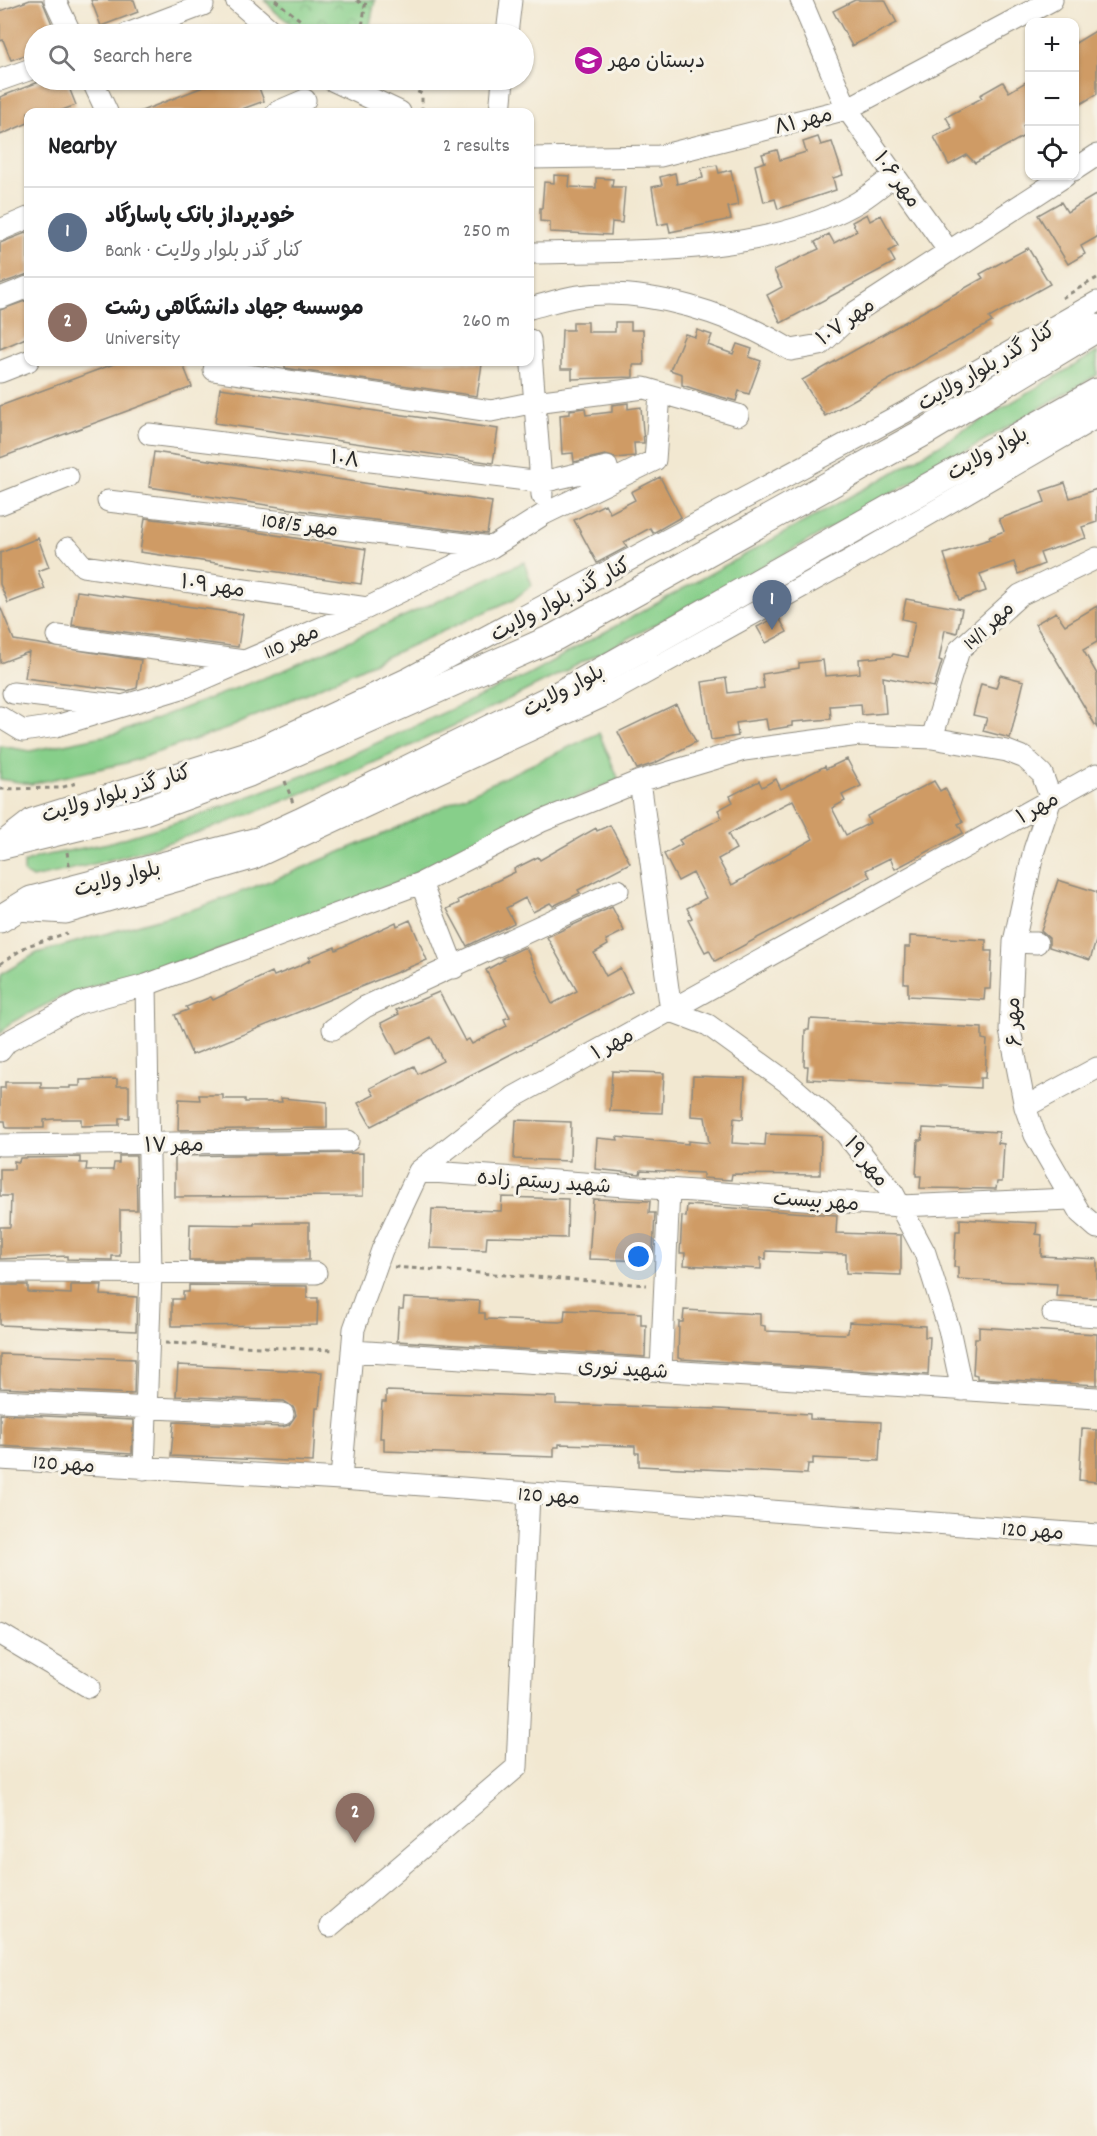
<!DOCTYPE html>
<meta charset="utf-8">
<style>
body{margin:0;font-family:Dekko,"Playpen Sans Arabic",sans-serif;background:#f6f6f6;color:#202124}
.controls{position:absolute;right:18px;top:18px;display:grid;overflow:hidden;border-radius:12px;box-shadow:0 2px 4px #0004}
.controls button{width:54px;height:54px;display:grid;place-items:center;padding:0;border:0;border-bottom:2px solid #e0e0e0;background:#fff;color:#202124;font:30px sans-serif}
.you{position:absolute;left:639px;top:1257px;width:21px;height:21px;margin:-15px;border:4px solid #fff;border-radius:50%;background:#1a73e8;box-shadow:0 0 0 9px #1a73e833}
.badge{display:grid;place-items:center;width:39px;height:39px;border-radius:50%;background:#111827;color:#fff;font-size:20px;font-weight:700}
.pin{position:absolute;translate:-50% -50px;filter:drop-shadow(0 2px 3px #0008)}
.pin::after{content:'';position:absolute;top:32px;width:21px;height:18px;background:inherit;clip-path:polygon(0 0,100% 0,50% 100%)}
.list{margin:0;padding:0;list-style:none}
h2{display:flex;justify-content:space-between;align-items:center;height:78px;margin:0;padding:0 24px;font-size:26px}
h2 small{font-size:20px;font-weight:400;color:#757577}
.list li{display:grid;grid-template-columns:39px 1fr auto;gap:18px;align-items:center;box-sizing:border-box;height:90px;padding:0 24px;border-top:2px solid #e0e0e0}
.list b{display:block;font-size:22px;white-space:nowrap}
.list p{margin:0;font-size:20px;white-space:nowrap;color:#757577}
.list em{font-size:20px;font-style:normal;color:#757577}
.icon{flex:none;width:33px;height:33px;fill:none;stroke:currentColor;stroke-width:2;stroke-linecap:round;stroke-linejoin:round}
.map{position:relative;flex:none;width:1097px;height:2136px;overflow:hidden}
.search{position:absolute;background:#fff;box-shadow:0 2px 4px #0004;left:24px;top:24px;width:510px;height:66px;display:flex;align-items:center;gap:15px;box-sizing:border-box;padding:0 21px;border-radius:33px;color:#757577;font-size:22px}
.panel{position:absolute;background:#fff;box-shadow:0 2px 4px #0004;left:24px;top:108px;width:510px;height:258px;border-radius:12px}
.map>svg:first-child{display:block}
</style>
<div class="map">
<svg width="1097" height="2136" viewBox="0 0 1097 2136">
<defs>
<pattern id="park-crowns" width="20" height="18" patternUnits="userSpaceOnUse" patternTransform="scale(1.5)"><rect width="20" height="18" fill="#87cf8a"/><path d="M2 6a3 3 0 1 1 6 0M12 15a3 3 0 1 1 6 0" fill="none" stroke="#6fa871"/></pattern>
</defs>
<rect width="100%" height="100%" fill="#f7f3e8"/>
<filter id="ink" filterUnits="userSpaceOnUse"><feTurbulence type="fractalNoise" baseFrequency=".0167" numOctaves="2"/><feDisplacementMap in="SourceGraphic" scale="12" xChannelSelector="R" yChannelSelector="G"/><feConvolveMatrix kernelMatrix="1 2 1 2 8 2 1 2 1" color-interpolation-filters="sRGB"/></filter>
<filter id="wash" filterUnits="userSpaceOnUse"><feTurbulence type="fractalNoise" baseFrequency=".008" numOctaves="4" result="noise"/><feDisplacementMap in="SourceGraphic" scale="24" xChannelSelector="R" yChannelSelector="G"/><feGaussianBlur stdDeviation="1.35" result="paint"/><feColorMatrix in="noise" values="0 0 0 0 0 0 0 0 0 0 0 0 0 0 0 0 0 1.4 0 .05"/><feComposite in="paint" operator="in"/></filter>
<g filter="url(#wash)">
<rect width="100%" height="100%" fill="#f2e8d1"/>
<path fill="#87cf8a" stroke="#597d5a" stroke-width="1.5" d="M1097 352V375C891 494 686 615 472 717 330 785 187 847 32 878L24 873V863L38 857 108 843 206 813 315 771 527 675 889 475Z
M524 562 532 585 514 599 229 728 126 763 31 784 0 779V746L30 751 118 733 287 669Z
M599 733 619 780 539 812 394 884 198 958 123 976 61 997 12 1022 0 1034V975L37 953 201 907 288 874 388 832Z"/>
<path fill="url(#park-crowns)" stroke="#597d5a" stroke-width="1.5" d="M265 0H375L368 34H305L274 11Z"/>
<g id="blocks">
<path fill="#cf9b65" fill-rule="evenodd" d="M30 0H42L52 24 42 28 44 34H34V52L11 60 3 40 0 41V11Z
M91 0H134L138 12 101 26Z
M855 0H885L897 23 852 46 833 11Z
M1097 30V94L1074 108V44Z
M44 80H66L76 105 57 112H28V123L0 135V97Z
M221 80H256L264 101 234 112H139Z
M1029 80V122L1023 126 1028 134 975 163 967 155 949 165 934 137 952 128 946 117 982 98 980 95 1003 82 1009 92Z
M818 137 821 145 832 142 843 175 833 178 836 190 778 209 775 199 764 202 755 165 765 162 762 154 777 150 780 160 806 152 803 142Z
M717 165 719 173 731 170 738 205 728 207 731 219 670 232 668 223 658 225 652 187 662 185 660 177 675 173 677 184 703 178 701 168Z
M554 175 570 176 569 187 596 188V178L613 179 612 187H625L622 223 612 222 611 235 550 232V222L540 221V208H542L544 182 554 183Z
M1097 194V237L1081 246 1085 254 1068 264 1038 215 1061 202 1067 212Z
M867 214 870 221 881 215 898 246 889 251 895 262 781 323 767 295 782 287 774 270 819 249 815 242 829 234 834 243 857 231 852 222Z
M28 232V274L0 284V243Z
M1028 248 1050 284 989 318 992 322 825 416 802 380 983 278 980 274Z
M28 300V337L0 349V310Z
M573 322H588V332H615V322H631V330H643L644 365H633V377L572 379V369H561V356L562 330H573Z
M697 330 712 335 708 345 733 354 737 344 752 349 749 357 761 361 749 394 739 391 736 401 707 393 682 385V374L670 370 685 334 695 337Z
M119 362H182L192 387 0 458V406Z
M285 362H463L482 364 477 396 285 368Z
M220 388 498 429 493 463 215 423Z
M628 403V409L641 407 644 443H634L635 456 616 458 605 455 574 462 573 453 562 454 560 415 570 414V410L585 408 586 415 612 412V405Z
M154 452 492 502 487 534 318 513 149 487Z
M660 477 681 517 653 533 650 528 624 542 627 547 597 563 574 520 605 504 610 513 635 500 631 492Z
M1065 483 1070 498 1097 489V522L1082 527 1086 538 1040 553 1044 564 1018 574 1014 562 980 574 986 591 959 600 944 554 990 539 989 537 1004 531 999 519 1045 502 1041 491Z
M145 518 256 532 366 549 361 584 140 552Z
M38 538 49 567 38 571 45 589 8 603 0 584V553Z
M77 591 243 614 238 647 72 625Z
M906 599 962 609 957 633 945 630 939 660 942 661 934 687 883 677 886 713 862 715 861 704 830 706 831 719 792 722V726L768 730 766 719 736 723 738 736 711 740 702 682 726 678 728 693 764 688 762 674 799 668V663L823 660 825 676 860 673 859 659 892 656 893 654 908 657 915 622 902 619Z
M0 606 14 640 141 660 137 688 127 691 25 678 29 652 0 663Z
M1097 606V642L1083 650 1097 674V728L1035 624 1056 612 1065 625Z
M778 616 787 632 766 643 757 627Z
M1000 675 1024 681 1010 738 983 731 987 718 973 715 981 684 996 688Z
M676 704 696 742 655 763 637 769 618 732Z
M847 759 861 786 842 795 845 801 832 808 846 835 870 823 867 816 934 781 940 791 945 788 963 822 958 824 963 833 895 869 890 858 866 870 870 877 715 961 709 950 705 952 688 920 692 918 687 908 706 898 693 873 678 881 664 854 682 844 679 840 722 818 718 810 733 802 730 796 759 781 762 787 776 779 781 789 825 766 826 769ZM793 800 813 839 732 885 718 859 736 849 728 834Z
M610 825 630 863 578 890 580 893 553 906 550 903 533 912 525 898 506 908 514 923 467 946 447 909 459 903 458 900 515 872 514 869 538 857 540 860 596 828 597 831Z
M1058 880 1097 892V938L1090 960 1049 947V938L1041 931Z
M612 907 624 931 606 940 608 945 594 953 606 976 620 968 632 992 371 1126 358 1103 374 1095 370 1088 414 1066 418 1074 443 1061 431 1037 397 1054 381 1023 399 1014 396 1010 439 992 465 1041 469 1039 472 1044 507 1026 504 1019 510 1017 486 970 504 960 502 958 523 948H526L552 1004 577 991 547 937Z
M410 920 427 960 192 1055 175 1015 188 1010 186 1007 211 997 213 1000 272 972 274 976 299 966 311 960 309 957 335 947 336 950 396 922 397 926Z
M910 936 986 940V951H992L990 989H985L984 1000 908 996V983H904L905 947H910Z
M810 1019 982 1028V1039L987 1040 985 1078H980V1088L807 1079 808 1066H804L805 1030H809Z
M612 1071 664 1073 662 1113 610 1111Z
M693 1076 745 1078 743 1119 734 1118 732 1143 765 1145 766 1134 821 1136 820 1175 732 1174 731 1180 703 1178V1173L641 1170 640 1174 595 1169 597 1138 618 1140 617 1137 688 1144V1141L709 1143 705 1117 691 1116Z
M117 1079V1086H129V1118H119V1125L81 1126V1119H54L44 1120V1128H6L5 1121H0V1088H5V1082H41V1088H70V1086H80V1080Z
M199 1095H223V1099H245V1102H282L281 1098 327 1102V1128L178 1130 179 1099 200 1100Z
M516 1120 571 1122 570 1161 514 1159Z
M923 1128 999 1132 998 1143 1004 1144 1002 1182H997L996 1189 920 1188 921 1176H916L918 1140H922Z
M363 1153V1196L175 1197V1156Z
M119 1156H136L137 1210H120V1256H112V1260L67 1259V1256L0 1259V1227H10L11 1196H0V1169H14V1161L19 1162 20 1158 80 1157V1163H87L86 1170H113L114 1163H119Z
M502 1197 568 1199 567 1238 487 1236 486 1250 430 1248 432 1209 501 1211Z
M593 1199 650 1201 649 1213H655L653 1252 648 1251V1261L589 1259Z
M687 1205 837 1215 836 1233 901 1235V1275L846 1273V1254L766 1251V1259L761 1258V1269L684 1265 685 1253H680L682 1216 686 1217Z
M960 1219 1037 1223 1036 1234 1042 1235 1041 1256 1097 1259V1298L1056 1296 1057 1284 958 1279V1267H954L956 1231H960Z
M254 1223H309V1260H189L190 1224 254 1225Z
M0 1285H28V1292L71 1294V1285H102L101 1295 137 1297 136 1331 0 1325Z
M189 1285 307 1286V1298H318L317 1325 172 1326V1299H183V1292H189Z
M404 1298 480 1301 479 1313H485V1319L560 1322 564 1321 565 1310 641 1313V1325H646L645 1357 397 1341 399 1309H403Z
M684 1310 760 1314V1325L765 1326V1331L844 1334 848 1333 849 1322 925 1326V1337H930L928 1375 682 1359 678 1358 679 1322H683Z
M979 1327 1097 1334V1385L977 1378V1375L973 1374 975 1338H979Z
M0 1354 135 1359 134 1394 0 1388Z
M178 1365 322 1372 319 1408H316L313 1462 171 1456 174 1422 282 1427 289 1425 296 1415 294 1408 284 1401 176 1396Z
M386 1391 556 1397V1404L718 1409 810 1414V1419L881 1422 879 1461 813 1458V1464H808L807 1474 639 1466V1453H635V1446L559 1444V1447H554V1457L384 1451V1438H380L382 1402H386Z
M0 1414 133 1420 132 1454 0 1446Z
M1082 1429 1097 1430V1482L1079 1480Z"/>
</g>
</g>
<g filter="url(#ink)">
<use href="#blocks" fill-opacity="0" stroke="#8e8a7e" stroke-width="1.5"/>
<g fill="none" stroke-linecap="round" stroke-linejoin="round">
<defs>
<path id="minor" d="M55 0 71 34
M236 0 275 34
M801 0 847 109 948 250
M127 34 203 5
M507 34 511 0
M0 80 34 68
M92 80 107 112
M332 80 400 112
M277 112 305 100
M500 112 503 80
M530 158 660 156 847 109 1052 0
M1074 170 1097 155
M0 230 28 218
M530 253C631 251 763 255 853 205 868 197 881 185 895 175
M0 298 28 287
M530 308C546 304 563 298 579 296 647 286 734 315 791 350L820 345 854 313 1065 176
M530 340 542 495
M214 370 491 411 535 402 644 388 738 415
M0 372 28 361
M149 434 542 482 607 467
M108 501 491 547
M0 504 68 477
M68 548 83 566 367 608
M58 636 244 661
M13 693 117 705
M0 717 23 731 56 726 185 687 367 608 492 547 544 514 655 460 660 394
M932 738 959 650 1020 595 1097 558
M640 781 671 1011 708 1025 788 1083 845 1133 893 1193 925 1253 949 1329 962 1390
M1 843 32 819 259 748 409 678 909 410 1097 302
M421 883 454 968
M16 910 66 913 252 859 604 696 852 559 1097 417
M1014 942 1037 943
M333 1029 365 1007 618 890
M0 1051 7 1042 79 1003 146 985 421 883 542 821 640 781 744 750 859 735 932 738 1007 751 1025 758 1042 774 1051 799 1034 850 1014 942 1010 1030 1025 1107 1035 1135 1080 1213 1097 1228
M1025 1107 1097 1068
M0 1145 348 1141
M419 1171 900 1206 1071 1199
M0 1272 316 1273
M1053 1313 1097 1316
M352 1351 1097 1398
M661 1370 669 1190
M0 1401 283 1414
M0 1459 341 1479 1097 1535
M144 1469 151 1274 146 985
M341 1479 354 1329 382 1250 419 1171 514 1097 1097 774
M0 1634 89 1687
M330 1926 517 1767 529 1493"/>
<path id="major" d="M0 846 144 811 249 773 555 637 928 430 1097 328
M0 919 31 900 261 840 300 822 560 694 1097 392"/>
</defs>
<use href="#minor" stroke="#8e8a7e" stroke-width="23"/>
<use href="#major" stroke="#8e8a7e" stroke-width="29"/>
<path stroke="#8e8a7e" stroke-width="3" stroke-dasharray="4.5 4.5" stroke-linecap="butt" d="M275 0 318 34
M357 0 365 7
M361 34 366 0
M393 80 422 94V112
M1062 298 1097 278
M285 781 293 803
M0 789 60 788 80 782
M67 852 70 870
M0 964 27 946 67 933
M394 1267 647 1285
M165 1343 335 1350"/>
<use href="#minor" stroke="#fff" stroke-width="21"/>
<use href="#major" stroke="#fff" stroke-width="27"/>
</g>
</g>
<defs>
<symbol id="school-disc" viewBox="-11 -11 22 22"><circle r="9.5" fill="#b5179e" stroke="#f7f3e8"/><path d="M0-5L7-2L0 1L-7-2ZM-4 1L0 2.5L4 1V4Q0 6-4 4Z" fill="#fff"/></symbol>
</defs>
<g fill-rule="evenodd">
<use href="#school-disc" x="572" y="44" width="33" height="33"/>
</g>
<g text-anchor="middle" stroke-width="6" stroke-linejoin="round" paint-order="stroke">
<g font-size="21" fill="#2b2b2b" stroke="#f7f3e8" text-anchor="start">
<text x="609" y="67">دبستان مهر</text>
</g>
<g font-size="21" fill="#2b2b2b" stroke="#f7f3e8">
<text transform="translate(803 120) rotate(-14)" y="7">مهر ۸۱</text>
<text transform="translate(898 179) rotate(54)" y="7">مهر ۱۰۶</text>
<text transform="translate(845 321) rotate(-36)" y="7">مهر ۱۰۷</text>
<text transform="translate(986 366) rotate(-30)" y="7">کنار گذر بلوار ولایت</text>
<text transform="translate(987 453) rotate(-29)" y="7">بلوار ولایت</text>
<text transform="translate(345 458) rotate(7)" y="7">۱۰۸</text>
<text transform="translate(300 524) rotate(7)" y="7">مهر 108/5</text>
<text transform="translate(213 585) rotate(8)" y="7">مهر ۱۰۹</text>
<text transform="translate(560 599) rotate(-28)" y="7">کنار گذر بلوار ولایت</text>
<text transform="translate(988 625) rotate(-43)" y="7">مهر 14/1</text>
<text transform="translate(291 641) rotate(-24)" y="7">مهر 110</text>
<text transform="translate(563 690) rotate(-28)" y="7">بلوار ولایت</text>
<text transform="translate(116 793) rotate(-17)" y="7">کنار گذر بلوار ولایت</text>
<text transform="translate(1037 807) rotate(-29)" y="7">مهر ۱</text>
<text transform="translate(117 878) rotate(-15)" y="7">بلوار ولایت</text>
<text transform="translate(1013 1022) rotate(-93)" y="7">مهر ۶</text>
<text transform="translate(612 1043) rotate(-29)" y="7">مهر ۱</text>
<text transform="translate(174 1144) rotate(-1)" y="7">مهر ۱۷</text>
<text transform="translate(867 1161) rotate(51)" y="7">مهر ۱۹</text>
<text transform="translate(544 1181) rotate(4)" y="7">شهید رستم زاده</text>
<text transform="translate(816 1200) rotate(4)" y="7">مهر بیست</text>
<text transform="translate(623 1368) rotate(4)" y="7">شهید نوری</text>
<text transform="translate(64 1463) rotate(4)" y="7">مهر 120</text>
<text transform="translate(549 1495) rotate(4)" y="7">مهر 120</text>
<text transform="translate(1033 1530) rotate(4)" y="7">مهر 120</text>
</g>
</g>
</svg>
<div class="controls">
<button>+</button>
<button>−</button>
<button><svg class="icon" aria-label="locate" viewBox="0 0 24 24"><circle cx="12" cy="12" r="6"/><path d="M12 2v4M12 18v4M2 12h4M18 12h4"/></svg></button>
</div>
<div class="you"></div>
<div class="pin badge" style="left:772px;top:630px;background:#5c6f8a">1</div>
<div class="pin badge" style="left:355px;top:1843px;background:#8d6e63">2</div>
<div class="search"><svg class="icon" aria-label="search" viewBox="0 0 24 24"><circle cx="10" cy="10" r="6"/><path d="M15 15l6 6"/></svg>Search here</div>
<section class="panel">
<h2>Nearby<small>2 results</small></h2>
<ul class="list">
<li><span class="badge" style="background:#5c6f8a">1</span><div><b>خودپرداز بانک پاسارگاد</b><p>Bank · کنار گذر بلوار ولایت</p></div><em>250 m</em></li>
<li><span class="badge" style="background:#8d6e63">2</span><div><b>موسسه جهاد دانشگاهی رشت</b><p>University</p></div><em>260 m</em></li>
</ul>
</section>
</div>
